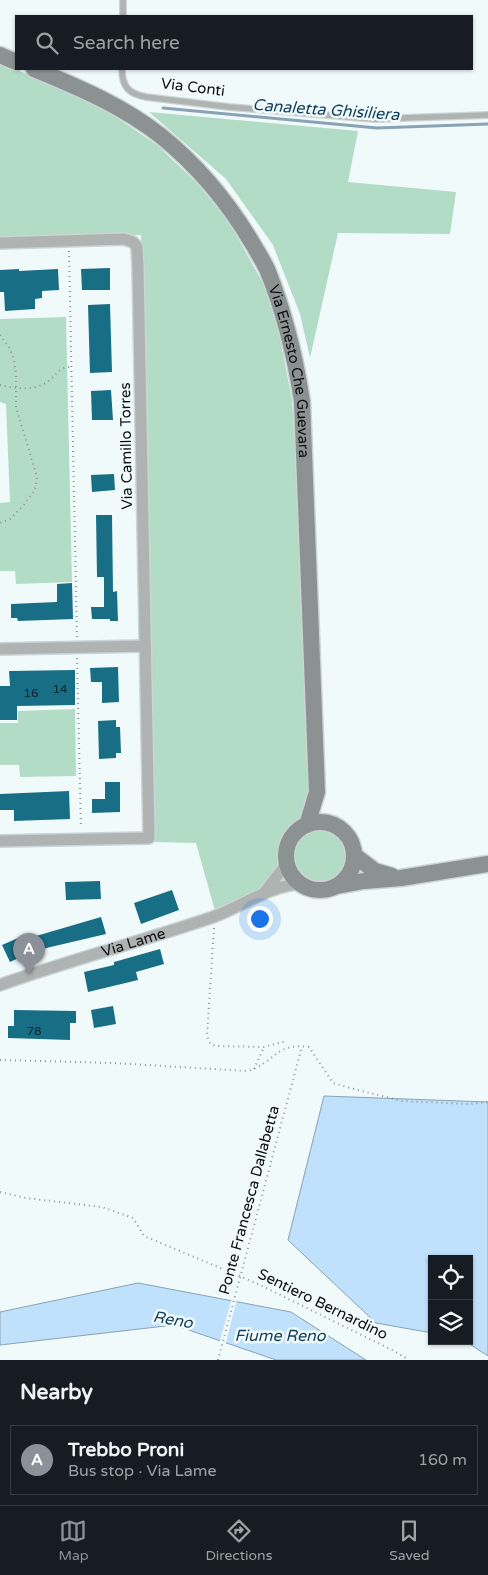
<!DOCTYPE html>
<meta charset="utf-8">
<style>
body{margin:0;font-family:"Varela Round",sans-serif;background:#242831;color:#f1f3f6}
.controls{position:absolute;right:15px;bottom:15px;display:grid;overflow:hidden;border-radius:0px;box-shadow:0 1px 4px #0004}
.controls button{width:45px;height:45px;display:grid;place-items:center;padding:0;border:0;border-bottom:1px solid #363941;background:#171b24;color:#f1f3f6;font:25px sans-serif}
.you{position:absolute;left:259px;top:918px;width:18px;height:18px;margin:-12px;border:4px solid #fff;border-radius:50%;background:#1a73e8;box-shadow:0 0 0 8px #1a73e833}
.badge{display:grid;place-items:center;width:32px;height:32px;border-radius:50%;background:#8c9099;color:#fff;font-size:16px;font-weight:700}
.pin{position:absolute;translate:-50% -41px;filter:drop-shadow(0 1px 2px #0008)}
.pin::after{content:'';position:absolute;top:26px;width:18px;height:15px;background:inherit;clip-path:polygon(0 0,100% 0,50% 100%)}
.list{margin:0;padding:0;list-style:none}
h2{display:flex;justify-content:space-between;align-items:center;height:65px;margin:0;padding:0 20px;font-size:21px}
h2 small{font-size:16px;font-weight:400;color:#9ea1a6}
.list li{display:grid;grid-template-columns:32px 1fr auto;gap:15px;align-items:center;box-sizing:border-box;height:70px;margin:0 10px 10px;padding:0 10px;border:1px solid #363941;border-radius:0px}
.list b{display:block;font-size:19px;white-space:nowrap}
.list p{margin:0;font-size:16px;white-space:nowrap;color:#9ea1a6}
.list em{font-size:16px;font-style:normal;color:#9ea1a6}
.icon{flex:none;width:28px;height:28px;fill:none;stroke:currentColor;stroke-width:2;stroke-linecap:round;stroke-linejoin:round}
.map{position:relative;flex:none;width:488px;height:1360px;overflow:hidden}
.search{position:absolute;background:#171b24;box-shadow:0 1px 4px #0004;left:15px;right:15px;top:15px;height:55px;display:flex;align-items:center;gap:12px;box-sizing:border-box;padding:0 18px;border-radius:0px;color:#9ea1a6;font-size:19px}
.sheet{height:145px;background:#171b24}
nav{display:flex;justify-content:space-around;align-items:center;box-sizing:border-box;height:70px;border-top:1px solid #363941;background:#171b24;font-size:14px;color:#9ea1a6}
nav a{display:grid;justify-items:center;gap:2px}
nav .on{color:#8c9099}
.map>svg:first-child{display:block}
</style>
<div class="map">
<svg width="488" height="1360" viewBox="0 0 488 1360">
<rect width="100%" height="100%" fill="#f1fafb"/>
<path fill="#b2dcc6" d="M0 64 64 88 116 117 157 145 195 181 229 222 263 283 279 333 292 400 297 470 309 793 300 823 291 830 282 841 275 873 260 888 215 911 196 843 154 842 141 235 0 237Z
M149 112 358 131 348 182 456 192 450 234 338 233 310 358 300 314 273 245 226 179Z
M66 317 72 582 16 584 15 571H0V503L10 502 6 404 0 402V319Z
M75 709 76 776 20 777 19 765H0V723H18V711Z
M294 855a27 27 0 1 1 54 0a27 27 0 1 1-54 0Z"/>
<path fill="#bfe1fb" stroke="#89a2b4" d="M324 1096 488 1102V1356L465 1341H469V1259H432V1333L376 1323 288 1240Z
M138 1283 291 1312 366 1360H276L174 1325 0 1345V1312Z"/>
<path fill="#f1fafb" d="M232 1298 237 1299 225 1346 219 1344Z"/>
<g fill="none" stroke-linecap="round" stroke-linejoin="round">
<path stroke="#89a2b4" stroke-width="3" d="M163 108 377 128 488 124"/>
</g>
<path fill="#176e85" d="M110 268V290H82L81 269Z
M19 269V271L58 269 59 290 42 291V298L35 299V309L5 311 4 292H0V270Z
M110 304 112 372 90 373 88 305Z
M111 390 113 420H92L91 391Z
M114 474 115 490 92 492 91 475Z
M96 515H112L113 592 117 591 118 621H110V619H92L91 607H104V577H97Z
M72 583 73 619 18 621 17 618H11V604L57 602V584Z
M118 667 119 702 102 703V682H91L90 668Z
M75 670V705L17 706V720H0V686H10L9 671Z
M116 720V727H120L121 753H116V758L99 759 98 721Z
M105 782H120V812L92 813V799H105Z
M69 791 70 819 14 821V810H0V794Z
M100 881 101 899 66 900 65 882Z
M172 890 179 910 141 924 134 903Z
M101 917 106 934 25 953V955L10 962 2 945 18 938 19 941Z
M160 949 164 964 136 972 138 980 88 992 84 972 114 965V962Z
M113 1006 116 1024 94 1028 91 1010Z
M14 1010 76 1011V1023H70V1040L8 1038V1026H14Z"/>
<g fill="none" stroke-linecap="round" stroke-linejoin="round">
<defs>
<path id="lane" d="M123 16V0
M122 69C122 87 129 94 146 97L229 107 375 119 488 115"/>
<g id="street">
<path d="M0 243 124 239 133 242 137 247 138 267 149 838 0 841"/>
<path d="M0 649 145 646"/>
<path d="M264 893 287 863"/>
<path id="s1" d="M0 985C70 960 143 941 213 917 241 907 272 884 302 884"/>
</g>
<g id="secondary">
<path d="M0 55 16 62"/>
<path id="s2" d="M34 69C78 87 123 106 161 136 198 166 230 205 254 246 258 253 263 261 267 269 284 311 295 356 302 401L317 792 307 825"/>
<circle cx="320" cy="856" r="34"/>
<path d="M354 855 375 871 392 876"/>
<path d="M337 886 364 881 401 878 488 864"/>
</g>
</defs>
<use href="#lane" stroke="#ccd4d5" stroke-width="8"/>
<use href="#street" stroke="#ccd4d5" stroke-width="14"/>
<use href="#secondary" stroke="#ccd4d5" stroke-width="19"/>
<path stroke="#8e9495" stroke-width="2" stroke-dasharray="1 4" stroke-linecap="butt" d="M69 251 77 638
M0 335 10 349 14 360 16 374V407L37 477 35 490 23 506 10 519 0 523
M0 385C17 389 38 392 52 378 59 371 61 367 71 367
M77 658 81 828
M214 928 207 1035 209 1042 215 1046 264 1047 286 1041
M0 1060 113 1063 247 1071C275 1064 274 1042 309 1047L333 1083 354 1089 402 1101 469 1104 488 1102
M254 1069 264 1047
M0 1192 26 1198 102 1207 133 1218 144 1236 256 1283 392 1350 409 1360"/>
<use href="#lane" stroke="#afb3b2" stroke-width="5.5"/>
<use href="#street" stroke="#afb3b2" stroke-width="11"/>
<use href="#secondary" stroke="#8c9291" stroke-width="16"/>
<path stroke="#8e9495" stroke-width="2" stroke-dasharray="1 4" stroke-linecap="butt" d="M218 1360 301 1050"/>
</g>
<g text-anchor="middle" stroke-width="5" stroke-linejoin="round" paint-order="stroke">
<g font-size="12" fill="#0e262c">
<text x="60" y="693">14</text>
<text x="31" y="697">16</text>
<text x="34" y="1035">78</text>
</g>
<g font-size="15" fill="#0b0e0e" stroke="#f1fafb">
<text transform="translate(193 87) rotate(7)" y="5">Via Conti</text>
<text dy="5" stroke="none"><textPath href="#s2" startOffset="421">Via Ernesto Che Guevara</textPath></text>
<text transform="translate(126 446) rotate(-91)" y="5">Via Camillo Torres</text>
<text dy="5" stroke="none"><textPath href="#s1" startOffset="140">Via Lame</textPath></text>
<text transform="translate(249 1200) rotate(-75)" y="5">Ponte Francesca Dallabetta</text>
<text transform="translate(323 1304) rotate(26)" y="5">Sentiero Bernardino</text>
</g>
<g font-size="16" font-style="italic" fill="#0f3d59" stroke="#f1fafb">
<text transform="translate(326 109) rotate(4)" y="6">Canaletta Ghisiliera</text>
<text transform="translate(173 1319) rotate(10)" y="6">Reno</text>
<text x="280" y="1341">Fiume Reno</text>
</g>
</g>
</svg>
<div class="controls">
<button><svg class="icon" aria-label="locate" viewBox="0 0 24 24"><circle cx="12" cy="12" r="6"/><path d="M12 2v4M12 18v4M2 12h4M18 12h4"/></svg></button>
<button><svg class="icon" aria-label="layers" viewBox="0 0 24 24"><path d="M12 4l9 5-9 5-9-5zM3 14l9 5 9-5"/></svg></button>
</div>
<div class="you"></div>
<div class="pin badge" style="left:29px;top:974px">A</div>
<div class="search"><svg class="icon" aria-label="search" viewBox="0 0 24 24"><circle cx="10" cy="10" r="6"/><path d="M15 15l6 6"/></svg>Search here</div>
</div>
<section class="sheet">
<h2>Nearby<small></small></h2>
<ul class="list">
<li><span class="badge">A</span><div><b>Trebbo Proni</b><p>Bus stop · Via Lame</p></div><em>160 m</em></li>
</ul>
</section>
<nav>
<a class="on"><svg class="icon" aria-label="map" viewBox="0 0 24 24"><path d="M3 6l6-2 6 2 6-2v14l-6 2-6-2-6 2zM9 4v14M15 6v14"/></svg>Map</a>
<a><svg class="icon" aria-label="directions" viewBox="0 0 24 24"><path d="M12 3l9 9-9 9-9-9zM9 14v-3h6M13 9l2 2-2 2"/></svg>Directions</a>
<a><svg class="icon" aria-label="saved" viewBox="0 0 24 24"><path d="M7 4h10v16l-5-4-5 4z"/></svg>Saved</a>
</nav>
